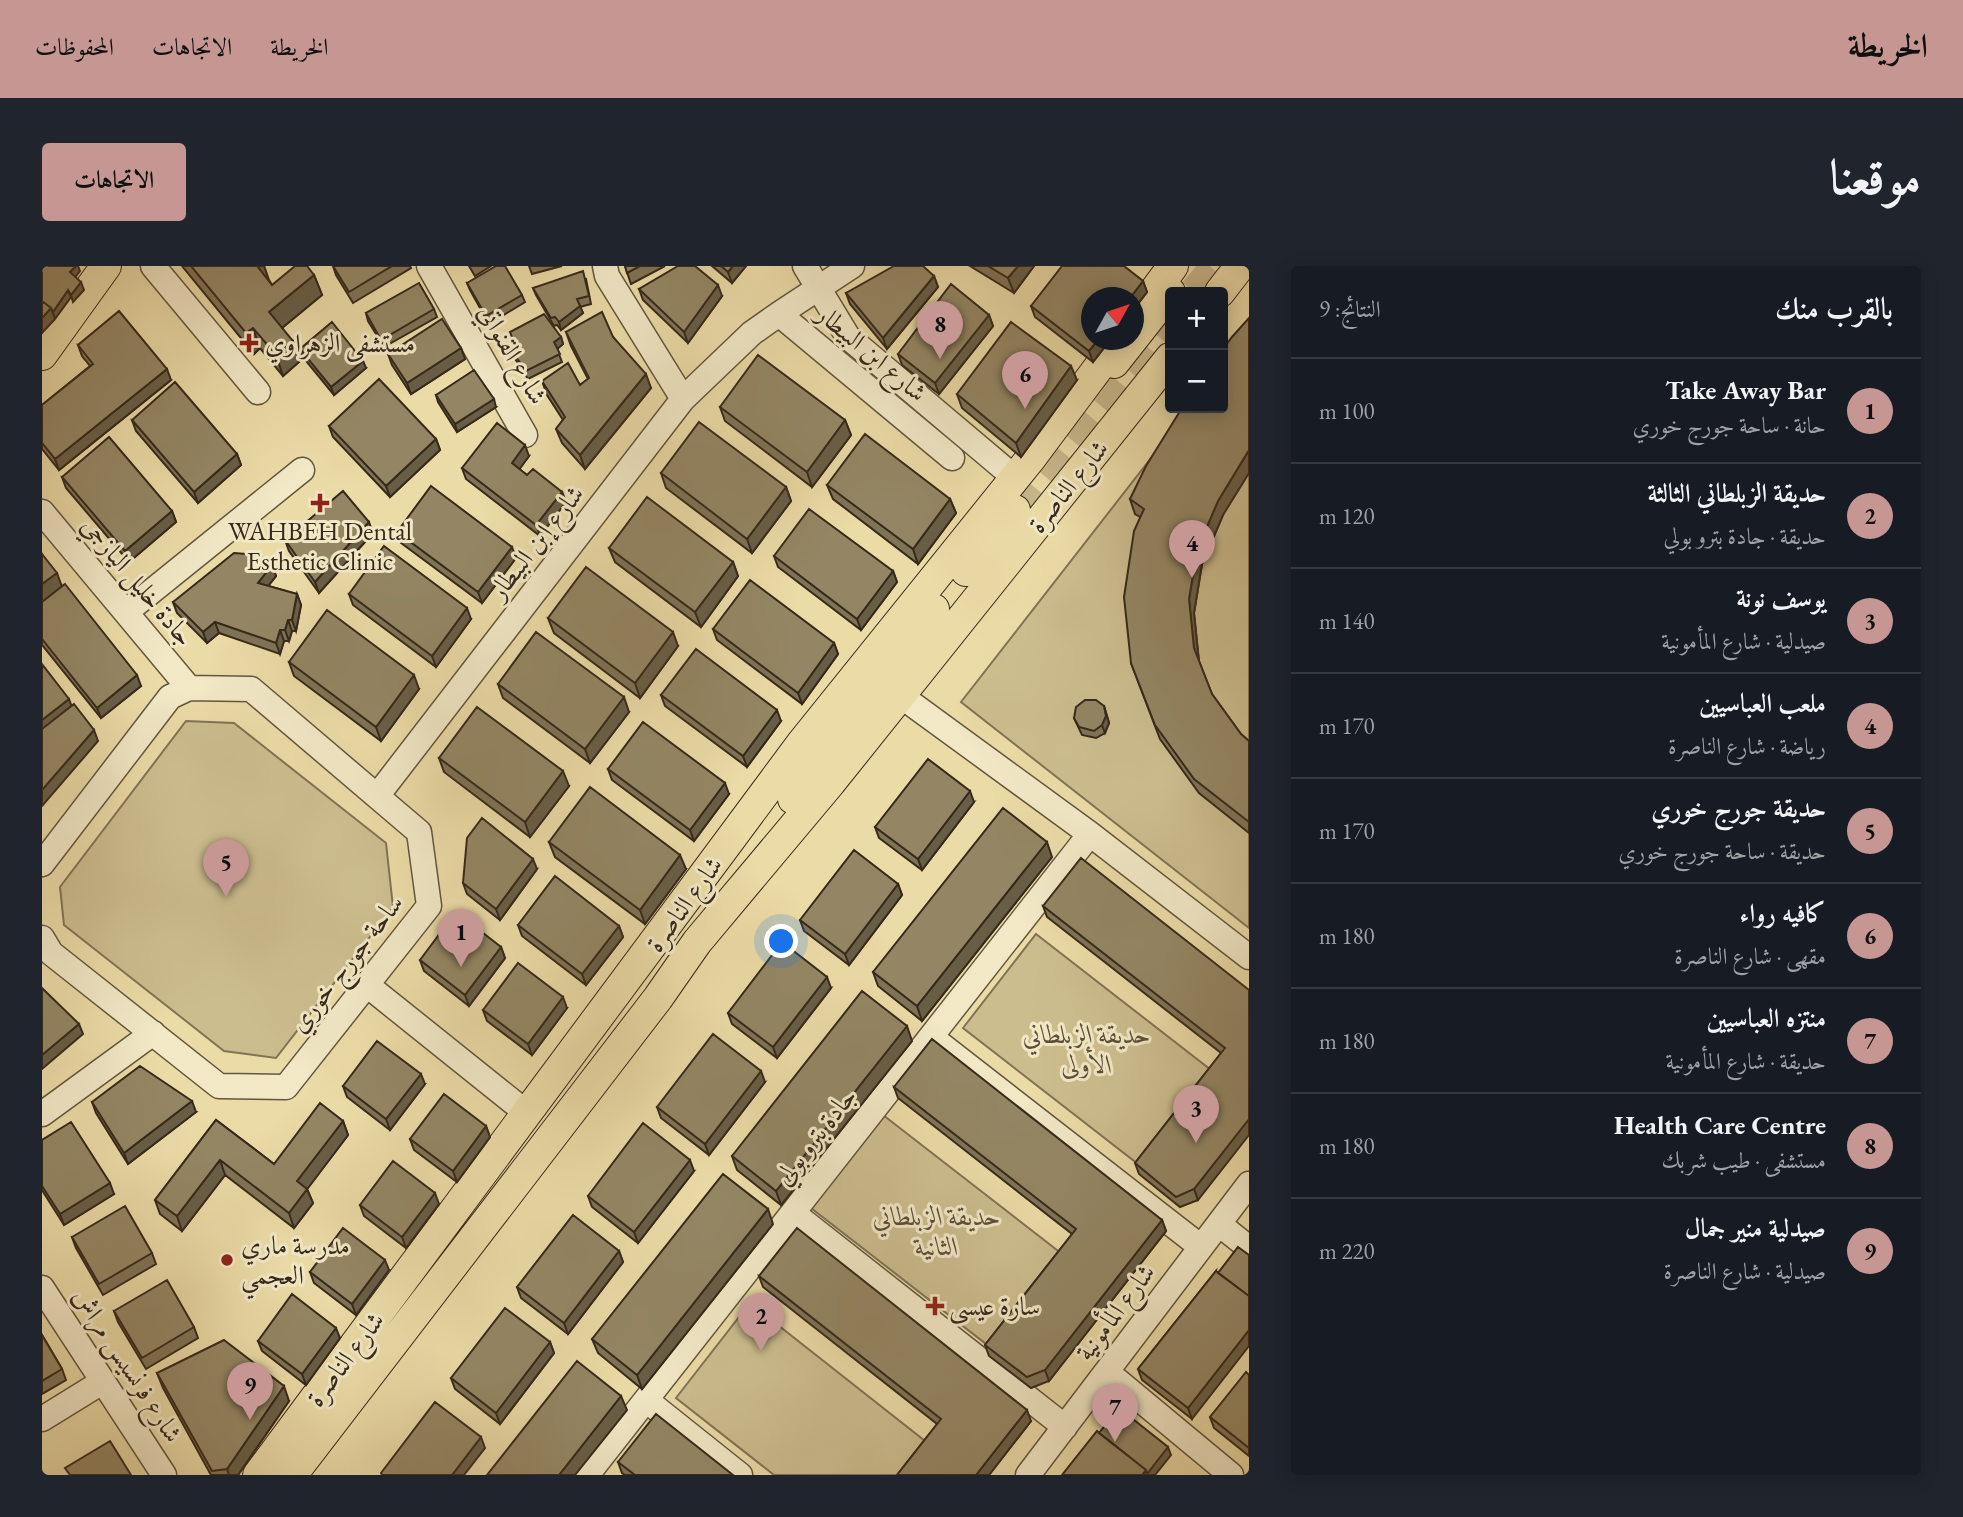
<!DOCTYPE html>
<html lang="ar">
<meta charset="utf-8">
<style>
body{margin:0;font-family:"EB Garamond",Amiri,serif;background:#20242c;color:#f1f3f6;direction:rtl}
.controls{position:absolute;right:21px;top:21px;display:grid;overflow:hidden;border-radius:7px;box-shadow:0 4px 18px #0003}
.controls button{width:63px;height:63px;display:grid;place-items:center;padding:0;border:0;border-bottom:2px solid #363941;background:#171b24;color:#f1f3f6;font:35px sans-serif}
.compass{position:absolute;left:1039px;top:21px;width:63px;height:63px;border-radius:50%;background:#171b24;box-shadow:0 4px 18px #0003;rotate:50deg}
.you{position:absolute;left:740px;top:676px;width:24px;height:24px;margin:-18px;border:5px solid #fff;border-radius:50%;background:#1a73e8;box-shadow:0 0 0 10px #1a73e833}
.badge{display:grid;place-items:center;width:46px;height:46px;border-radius:50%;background:#c59692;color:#111;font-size:23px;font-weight:700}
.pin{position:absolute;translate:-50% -58px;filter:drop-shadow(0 2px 4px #0008)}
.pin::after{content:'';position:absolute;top:37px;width:24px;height:21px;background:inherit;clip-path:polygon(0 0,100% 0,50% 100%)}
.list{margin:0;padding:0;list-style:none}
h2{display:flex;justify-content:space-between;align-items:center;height:91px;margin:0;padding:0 28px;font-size:30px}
h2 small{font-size:23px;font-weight:400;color:#9ea1a6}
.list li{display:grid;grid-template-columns:46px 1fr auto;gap:21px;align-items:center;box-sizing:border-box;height:105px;padding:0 28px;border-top:2px solid #363941}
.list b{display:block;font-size:26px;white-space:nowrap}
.list p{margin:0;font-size:23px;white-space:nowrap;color:#9ea1a6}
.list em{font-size:23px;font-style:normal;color:#9ea1a6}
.map{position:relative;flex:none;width:1207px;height:1209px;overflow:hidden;direction:ltr;border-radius:7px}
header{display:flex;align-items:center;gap:42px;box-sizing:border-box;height:98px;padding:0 35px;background:#c59692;color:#111}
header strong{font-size:33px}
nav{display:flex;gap:38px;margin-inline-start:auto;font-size:24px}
.intro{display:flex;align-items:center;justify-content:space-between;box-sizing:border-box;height:168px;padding:0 42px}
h1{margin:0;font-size:49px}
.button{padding:18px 32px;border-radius:7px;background:#c59692;color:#111;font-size:24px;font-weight:700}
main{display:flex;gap:42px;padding:0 42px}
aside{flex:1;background:#171b24;border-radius:7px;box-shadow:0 4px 18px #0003}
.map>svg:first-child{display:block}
</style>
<header>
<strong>الخريطة</strong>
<nav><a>الخريطة</a><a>الاتجاهات</a><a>المحفوظات</a></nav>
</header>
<div class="intro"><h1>موقعنا</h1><a class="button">الاتجاهات</a></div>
<main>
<aside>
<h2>بالقرب منك<small>النتائج: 9</small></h2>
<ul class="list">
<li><span class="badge">1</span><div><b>Take Away Bar</b><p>حانة · ساحة جورج خوري</p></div><em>100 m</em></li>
<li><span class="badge">2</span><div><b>حديقة الزبلطاني الثالثة</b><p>حديقة · جادة بترو بولي</p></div><em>120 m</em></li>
<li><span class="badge">3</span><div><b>يوسف نونة</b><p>صيدلية · شارع المأمونية</p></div><em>140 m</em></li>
<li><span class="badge">4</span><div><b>ملعب العباسيين</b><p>رياضة · شارع الناصرة</p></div><em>170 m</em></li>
<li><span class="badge">5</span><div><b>حديقة جورج خوري</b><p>حديقة · ساحة جورج خوري</p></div><em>170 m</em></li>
<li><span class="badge">6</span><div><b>كافيه رواء</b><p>مقهى · شارع الناصرة</p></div><em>180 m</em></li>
<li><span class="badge">7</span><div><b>منتزه العباسيين</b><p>حديقة · شارع المأمونية</p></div><em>180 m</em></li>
<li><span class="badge">8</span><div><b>Health Care Centre</b><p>مستشفى · طيب شربك</p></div><em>180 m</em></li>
<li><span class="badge">9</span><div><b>صيدلية منير جمال</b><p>صيدلية · شارع الناصرة</p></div><em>220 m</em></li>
</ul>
</aside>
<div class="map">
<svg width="1207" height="1209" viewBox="0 0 1207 1209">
<rect width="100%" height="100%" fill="#ebdba7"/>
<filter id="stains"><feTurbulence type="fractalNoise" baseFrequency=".00286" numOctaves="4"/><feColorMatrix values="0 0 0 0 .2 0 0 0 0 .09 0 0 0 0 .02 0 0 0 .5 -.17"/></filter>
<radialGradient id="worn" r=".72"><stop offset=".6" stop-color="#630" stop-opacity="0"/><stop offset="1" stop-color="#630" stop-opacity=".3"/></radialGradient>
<path fill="#ccbd8f" stroke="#817355" stroke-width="2" d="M1207 67V662L919 436 1148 142H1181Z
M144 455 192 457 344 577 351 641 234 792 182 785 22 659 18 621Z
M994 668 1169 804 1096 898 921 762Z
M841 849 1020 988 948 1081 769 942Z
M708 1037 883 1175 857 1209H732L634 1132Z"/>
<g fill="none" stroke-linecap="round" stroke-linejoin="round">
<path stroke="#c7b78b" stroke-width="30" stroke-dasharray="30 15" stroke-linecap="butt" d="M1152 26 1174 0
M973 244 1128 56"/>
<defs>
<path id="minor" d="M111 0 216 126
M387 0 483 169
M563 0 565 10 641 133
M763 0 806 71 972 211
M737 48 810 0
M0 246 147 422
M84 346 260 204
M859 430 1048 568 1207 691
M335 530 641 133 710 67 737 48 910 192
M0 598 128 431 147 422 209 423 377 566 387 640 244 821 177 820 9 687 0 672
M325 719 486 848
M889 771 1159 981
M0 848 111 767
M751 947 1023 1161
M1177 958 1207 982
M0 1022 122 1209
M1065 1106 1189 1209
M604 1134 698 1209
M0 1153 60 1116
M545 1209 1048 568
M986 1209 1207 918"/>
<path id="major" d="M1178 26 1198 0
M1102 39 1131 0
M0 89 64 0
M1072 97 1128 26
M924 305 973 244
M751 533 892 343
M216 1209 759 478 989 192 1077 74
M250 1209 616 732 655 676 789 516 1128 92"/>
</defs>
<use href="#minor" stroke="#63563e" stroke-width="27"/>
<use href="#major" stroke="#36291b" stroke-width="32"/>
<use href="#minor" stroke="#f2e8c6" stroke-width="24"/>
<use href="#major" stroke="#ebdba7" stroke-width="30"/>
</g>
<path fill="#7f7356" stroke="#36291b" stroke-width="2" d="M140 0H222L227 14 230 19 272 9 280 29 240 62 258 95 241 110 218 82 212 88Z
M291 0H368L369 2 311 37 294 9Z
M427 0H449L433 10Z
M487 0H520L490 8Z
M583 0H623L589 18Z
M670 0H704L690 17Z
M928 0H992L972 27Z
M892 10 896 21 845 83 808 38 804 27Z
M544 13 549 38 538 41 541 47 519 64 515 59 512 60 494 29 491 22Z
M1101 15 1105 26 1051 96 993 51 989 40Z
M425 17 480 29 483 36 447 58 428 24Z
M597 23 680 30 646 77 601 34Z
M392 43 395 51 342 81 326 55 324 47Z
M947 49 951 60 897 128 860 99 856 88Z
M524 66 571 71 609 122 543 203 520 177 514 163 521 154 505 129 500 115 538 119 546 113 529 80Z
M519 71 521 78 515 83 520 96 486 113 472 91 469 84Z
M36 79 129 114 17 204 0 183V139L48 100 40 90Z
M419 82 423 93 369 128 350 99 346 88Z
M258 83 324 102 292 129 260 90Z
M1035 114 979 191 920 142 915 128Z
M394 129 454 141 415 166 396 136Z
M678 141 803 154 809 169 770 221 683 155Z
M90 154 195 188 199 199 156 237 94 165Z
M287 160 394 173 398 184 348 231 291 171Z
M487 190 477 203 485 209 520 226 524 236 498 270 424 213 420 202Z
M619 207 744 221 749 235 710 287 624 222Z
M20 211 130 245 134 256 87 296 24 222Z
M785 219 908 233 914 247 876 298 791 233Z
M1088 233 1181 249 1160 298 1152 347 1157 395 1170 428 1199 468 1207 475V567L1157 527 1118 473 1089 397 1098 251 1093 248Z
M355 266 474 292 440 337 359 277Z
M331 267 277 327 247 285 243 274Z
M567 282 691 296 696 310 659 361 573 296Z
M0 288 20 320 99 420 59 452 0 379Z
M732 290 851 305 855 316 819 364 736 301Z
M230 299 234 310 226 320 255 328 259 339 254 365H250L247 375H242L238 388 177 367 165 377 135 347 131 336Z
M307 328 429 353 394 401 311 339Z
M506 352 636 380 598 432 512 367Z
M671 363 792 377 796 388 760 438 675 374Z
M247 396 377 423 339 475 252 410Z
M456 418 587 446 548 497 461 432Z
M619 429 739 455 705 501 623 440Z
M1062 440 1067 457 1063 467 1054 472 1040 469 1032 452Z
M397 492 527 520 488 571 402 506Z
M566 503 687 528 652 575 570 514Z
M932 536 880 604 837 572 833 561Z
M507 576 644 603 603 658 513 591Z
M1010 591 880 755 836 720 831 706Z
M495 603 458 654 425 628 421 617Z
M856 618 860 629 807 699 762 665 758 654Z
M1001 640 1207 724 1156 934 1138 941 1097 908 1093 897 1179 787 1005 651Z
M476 659 577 660 581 671 544 719 480 670Z
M459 681 463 692 427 740 382 705 378 694Z
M789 722 735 792 690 758 686 747Z
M525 742 490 789 445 755 441 744Z
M870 775 739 939 695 904 690 890Z
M723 816 667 889 619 852 615 841Z
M383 818 348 864 305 831 301 820Z
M852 821 1120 954 1124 965 1007 1115 989 1122 947 1090 943 1079 1030 968 856 832Z
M50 836 154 846 86 898 54 847Z
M174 854 232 898 301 855 306 869 265 923 271 937 252 962 183 909 140 965 118 948 113 934Z
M444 860 448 871 415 916 372 884 368 873Z
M0 874 72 928 22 959 0 924Z
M652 905 596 977 550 941 546 930Z
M397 938 364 982 322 950 318 939Z
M731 958 600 1123 556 1087 550 1073Z
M30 971 110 987 114 998 61 1029 34 982Z
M577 985 581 996 526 1068 479 1032 475 1021Z
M347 1004 314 1049 272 1017 268 1006Z
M1174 1005 1150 1153 1100 1114 1096 1103Z
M717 1010 989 1155 947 1209H855L895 1158 721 1021Z
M72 1045 152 1061 156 1072 104 1103 76 1056Z
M0 1069 20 1103 24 1114 0 1128Z
M298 1072 264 1119 220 1085 216 1075Z
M508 1076 512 1087 458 1158 413 1123 409 1112Z
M115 1107 247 1135 196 1209H169L121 1122Z
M1207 1109V1190L1172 1162 1168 1151Z
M576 1196 691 1209H583L580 1207Z"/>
<path fill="#685e46" stroke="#36291b" stroke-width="2" d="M34 0H36L38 5 31 14 28 6Z
M215 0H222L227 15Z
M691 0H704L690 17 686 6Z
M976 0H992L972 27 966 12Z
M272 9 280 29 235 66 227 46Z
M892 10 896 21 845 83 841 72Z
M1101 15 1105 26 1091 44V32H1088Z
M39 16 42 24 31 36 29 29Z
M676 19 680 30 646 77 642 66Z
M26 24 29 31 13 53 11 46Z
M538 40 541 47 519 64 517 56Z
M9 42 13 53 0 67V52Z
M947 49 951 60 897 128 893 117Z
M211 62 218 82 212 88 204 67Z
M519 71 521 78 515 83 512 76Z
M1056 74H1068L1051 96 1047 85Z
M251 75 258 95 241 110 234 89Z
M419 82 423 93 369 128 365 117Z
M321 95 324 102 292 129 289 121Z
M1029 100 1035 114 979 191 974 177Z
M125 103 129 114 17 204 13 193Z
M604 108 609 122 543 203 538 189Z
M452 133 454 141 415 166 413 158Z
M803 154 809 169 770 221 765 206Z
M394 173 398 184 348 231 344 220Z
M483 179 487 190 474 208 470 197Z
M1207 184V207L1181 249 1160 298 1152 347 1157 396 1152 382 1147 333 1155 284 1176 235Z
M195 188 199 199 156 237 152 226Z
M744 221 749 235 710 287 705 273Z
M520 226 524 236 498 270 494 259Z
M908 233 914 247 876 298 871 283Z
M130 245 134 256 87 296 83 285Z
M327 256 331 267 277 327 273 316Z
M470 281 474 292 440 337 436 326Z
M691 296 696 310 659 361 653 346Z
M230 299 234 310 220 328 216 317Z
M851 305 855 316 819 364 815 353Z
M15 307 20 321 0 337V318Z
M255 328 259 339 254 365 250 354Z
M425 342 429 353 394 401 390 390Z
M246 354 250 365 247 375 243 364Z
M173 356 177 367 165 377 161 366Z
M238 364 242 375 238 388 234 377Z
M631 366 636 380 598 432 593 417Z
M792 377 796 388 760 438 756 427Z
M95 409 99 420 59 452 55 442Z
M372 409 377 423 339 475 334 461Z
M582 431 587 446 548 497 543 483Z
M27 433 31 444 0 468V454Z
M1062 440 1067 457 1063 467 1060 459Z
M735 444 739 455 705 501 701 490Z
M52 464 56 475 0 540V524Z
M521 505 527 520 488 571 483 556Z
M683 517 687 528 652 575 648 564Z
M928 525 932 536 880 604 876 593Z
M1005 576 1010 591 880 755 875 740Z
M638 589 644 603 603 658 598 644Z
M491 593 495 603 458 654 454 643Z
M856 618 860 629 807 699 803 688Z
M577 660 581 671 544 719 540 708Z
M459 681 463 692 427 740 423 729Z
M785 711 789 722 735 792 731 781Z
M521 731 525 742 490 789 486 778Z
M37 758 41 768 0 803V789Z
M865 760 870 775 739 939 734 925Z
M719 805 723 816 667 889 663 878Z
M379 808 383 818 348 864 344 853Z
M150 835 154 846 86 898 82 887Z
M1207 853V869L1156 934 1152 923Z
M301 855 306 869 260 930 255 915Z
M444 860 448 871 415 916 411 905Z
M178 894 183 909 140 965 135 950Z
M648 894 652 905 596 977 592 966Z
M68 917 72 928 22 959 18 948Z
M265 923 271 937 252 962 247 947Z
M393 927 397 938 364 982 360 971Z
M726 943 731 958 600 1123 595 1109Z
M1120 954 1124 965 1007 1115 1003 1104Z
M577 985 581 996 526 1068 522 1057Z
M343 994 347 1004 314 1049 310 1038Z
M294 1062 298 1072 264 1119 260 1108Z
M1207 1064V1080L1150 1153 1146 1142Z
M508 1076 512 1087 458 1158 454 1147Z
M242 1120 247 1135 196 1209H187L185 1203Z
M579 1130 585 1144 533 1209H517Z
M985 1144 989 1155 947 1209H934Z
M439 1171 443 1182 422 1209H410Z
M1126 1181 1129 1189 1113 1209H1100Z"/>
<path fill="#948664" stroke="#36291b" stroke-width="2" d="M0 0H34L28 6 39 16 29 29 26 24 11 46 9 42 0 35Z
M149 0H215L230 19 253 0H265L272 9 227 46 251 75 234 89 211 62 204 67Z
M291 0H350L307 26Z
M454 0H463L480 29 444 50 425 17Z
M583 0H598L585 7Z
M636 0H653L676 19 642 66 597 23Z
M679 0H691L686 6Z
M852 0H881L892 10 841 72 804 27Z
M946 0H976L966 12Z
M1020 0H1082L1101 15 1088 32H1049V74H1056L1047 85 989 40Z
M541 5 547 30 535 33 538 40 517 56 513 51 509 52 491 22Z
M377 17 392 43 339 74 324 47Z
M909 18 947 49 893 117 856 88Z
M0 35 9 42 0 52Z
M77 45 125 103 13 193 0 177V139L51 98 36 79Z
M560 46 571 71 604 108 538 189 514 163 523 151 500 115 526 97 538 119 547 112 524 66Z
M502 48 519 71 512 76 518 88 484 105 469 84 473 79 468 66Z
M1207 52V184L1176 235 1155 284 1147 333 1152 382 1170 428 1199 468 1207 475V556L1152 513 1113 459 1089 397 1082 331 1092 265 1102 243 1088 233 1104 200 1140 142H1181V83L1190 71Z
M400 53 419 82 365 117 346 88Z
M290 56 321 95 289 121 258 83Z
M969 56 1029 100 974 177 915 128Z
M716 89 803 154 765 206 678 141Z
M432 104 452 133 413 158 394 129Z
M337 113 394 173 344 220 287 160Z
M133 116 195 188 152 226 90 154Z
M657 156 744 221 705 273 619 207Z
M455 157 483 179 470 197 485 209 491 203 520 226 494 259 420 202Z
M823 168 908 233 871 283 785 219Z
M67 171 130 245 83 285 20 211Z
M389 220 470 281 436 326 355 266Z
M301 225 327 256 273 316 243 274Z
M605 231 691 296 653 346 567 282Z
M767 243 851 305 815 353 732 290Z
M342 280 425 342 390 390 307 328Z
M192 287 217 289 230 299 216 317 255 328 250 354H246L243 364H238L234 377 173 356 161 366 131 336Z
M0 288 15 307 0 318Z
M544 301 631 366 593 417 506 352Z
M708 314 792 377 756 427 671 363Z
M23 318 95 409 55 442 0 373V336Z
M285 344 372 409 334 461 247 396Z
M494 366 582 431 543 483 456 418Z
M654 383 735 444 701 490 619 429Z
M0 398 27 433 0 454Z
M1043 434H1054L1062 440 1064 450 1060 459 1052 465 1037 461 1032 452 1034 441Z
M32 438 52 464 0 524V463Z
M435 441 521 505 483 556 397 492Z
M601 456 683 517 648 564 566 503Z
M886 493 928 525 876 593 833 561Z
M548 521 638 589 598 644 507 576Z
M961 542 1005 576 875 740 831 706Z
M440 552 491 593 454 643 421 617 425 572Z
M812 584 856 618 803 688 758 654Z
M1039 592 1207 724V853L1152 923 1134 931 1093 897 1183 782 1001 640Z
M513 610 577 660 540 708 476 659Z
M414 646 459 681 423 729 378 694Z
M740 676 785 711 731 781 686 747Z
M476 697 521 731 486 778 441 744Z
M0 722 37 758 0 789Z
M820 725 865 760 734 925 690 890Z
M671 768 719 805 663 878 615 841Z
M890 773 1120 954 1003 1104 985 1111 943 1079 1034 963 852 821Z
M335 775 379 808 344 853 301 820Z
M98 800 150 835 82 887 50 836Z
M402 828 444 860 411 905 368 873Z
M278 837 301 855 255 915 265 923 247 947 178 894 135 950 113 934 174 854 232 898Z
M29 856 68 917 18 948 0 920V874Z
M601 857 648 894 592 966 546 930Z
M351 895 393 927 360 971 318 939Z
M681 908 726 943 595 1109 550 1073Z
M83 940 110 987 57 1018 30 971Z
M531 949 577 985 522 1057 475 1021Z
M301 962 343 994 310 1038 268 1006Z
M755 962 985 1144 934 1209H855L899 1153 717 1010Z
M1196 981 1207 989V1030L1176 1007Z
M1174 1005 1207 1030V1064L1146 1142 1096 1103Z
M125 1014 152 1061 100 1092 72 1045Z
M250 1028 294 1062 260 1108 216 1075Z
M463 1042 508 1076 454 1147 409 1112Z
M0 1069 20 1103 0 1115Z
M182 1074 242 1120 185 1203 170 1205 115 1107Z
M535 1095 579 1130 517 1209H445Z
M1204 1106 1207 1109V1182L1168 1151Z
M393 1136 439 1171 410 1209H340L339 1207Z
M1077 1142 1126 1181 1105 1208 1104 1204 1057 1167Z
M614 1148 691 1209H593L576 1196Z
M1055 1165 1104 1204 1100 1209H1020Z
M68 1175 89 1209H28L23 1202Z"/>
<g fill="#8f2418" stroke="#f2e8c6" stroke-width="2.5">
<path d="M203.5 66.5h7v7h7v7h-7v7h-7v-7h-7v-7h7z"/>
<path d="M274.5 226.5h7v7h7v7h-7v7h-7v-7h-7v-7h7z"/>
<circle cx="185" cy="994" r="7"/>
<path d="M889.5 1029.5h7v7h7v7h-7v7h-7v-7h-7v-7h7z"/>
</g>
<g text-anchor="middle" stroke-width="6" stroke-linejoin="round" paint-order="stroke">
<g font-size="26" fill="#36291b" stroke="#f2e8c6" text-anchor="start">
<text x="223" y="86">مستشفى الزهراوي</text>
<text x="278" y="274" text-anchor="middle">WAHBEH Dental<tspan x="278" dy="30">Esthetic Clinic</tspan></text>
<text x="199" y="988">مدرسة ماري<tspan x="199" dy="30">العجمي</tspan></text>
<text x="907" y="1049">سارة عيسى</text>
</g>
<g font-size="26" fill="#36291b" stroke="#f2e8c6">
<text transform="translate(830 87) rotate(40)" y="9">شارع ابن البيطار</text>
<text transform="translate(471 88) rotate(60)" y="9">شارع القنواتي</text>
<text transform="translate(1026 220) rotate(-51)" y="9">شارع الناصرة</text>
<text transform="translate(494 276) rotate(-52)" y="9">شارع إبن البيطار</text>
<text transform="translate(96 315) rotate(50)" y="9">جادة خليل اليازجي</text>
<text transform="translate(642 638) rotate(-54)" y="9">شارع الناصرة</text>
<text transform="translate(304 697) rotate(-52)" y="9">ساحة جورج خوري</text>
<text transform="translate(773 870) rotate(-52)" y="9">جادة بترو بولي</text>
<text transform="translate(1073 1046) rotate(-53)" y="9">شارع المأمونية</text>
<text transform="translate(303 1093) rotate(-53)" y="9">شارع الناصرة</text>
<text transform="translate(86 1099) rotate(57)" y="9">شارع فرنسيس مراش</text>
</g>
<g font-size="26" font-style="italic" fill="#5c4e38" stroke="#f2e8c6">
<text x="1045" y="777">حديقة الزبلطاني<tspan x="1045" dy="30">الأولى</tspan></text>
<text x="895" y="959">حديقة الزبلطاني<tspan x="895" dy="30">الثانية</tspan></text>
</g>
</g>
<rect width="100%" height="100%" filter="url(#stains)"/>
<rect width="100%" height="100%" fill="url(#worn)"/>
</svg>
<div class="controls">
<button>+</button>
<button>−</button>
</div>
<svg class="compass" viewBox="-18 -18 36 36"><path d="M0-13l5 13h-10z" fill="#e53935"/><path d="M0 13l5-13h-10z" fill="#9ea1a6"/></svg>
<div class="you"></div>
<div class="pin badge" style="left:419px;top:701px">1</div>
<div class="pin badge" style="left:719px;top:1085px">2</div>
<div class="pin badge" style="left:1154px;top:877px">3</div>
<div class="pin badge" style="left:1150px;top:312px">4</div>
<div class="pin badge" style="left:184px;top:631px">5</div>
<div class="pin badge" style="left:983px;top:143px">6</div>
<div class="pin badge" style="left:1073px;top:1176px">7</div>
<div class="pin badge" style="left:898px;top:93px">8</div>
<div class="pin badge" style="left:208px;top:1154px">9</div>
</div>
</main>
